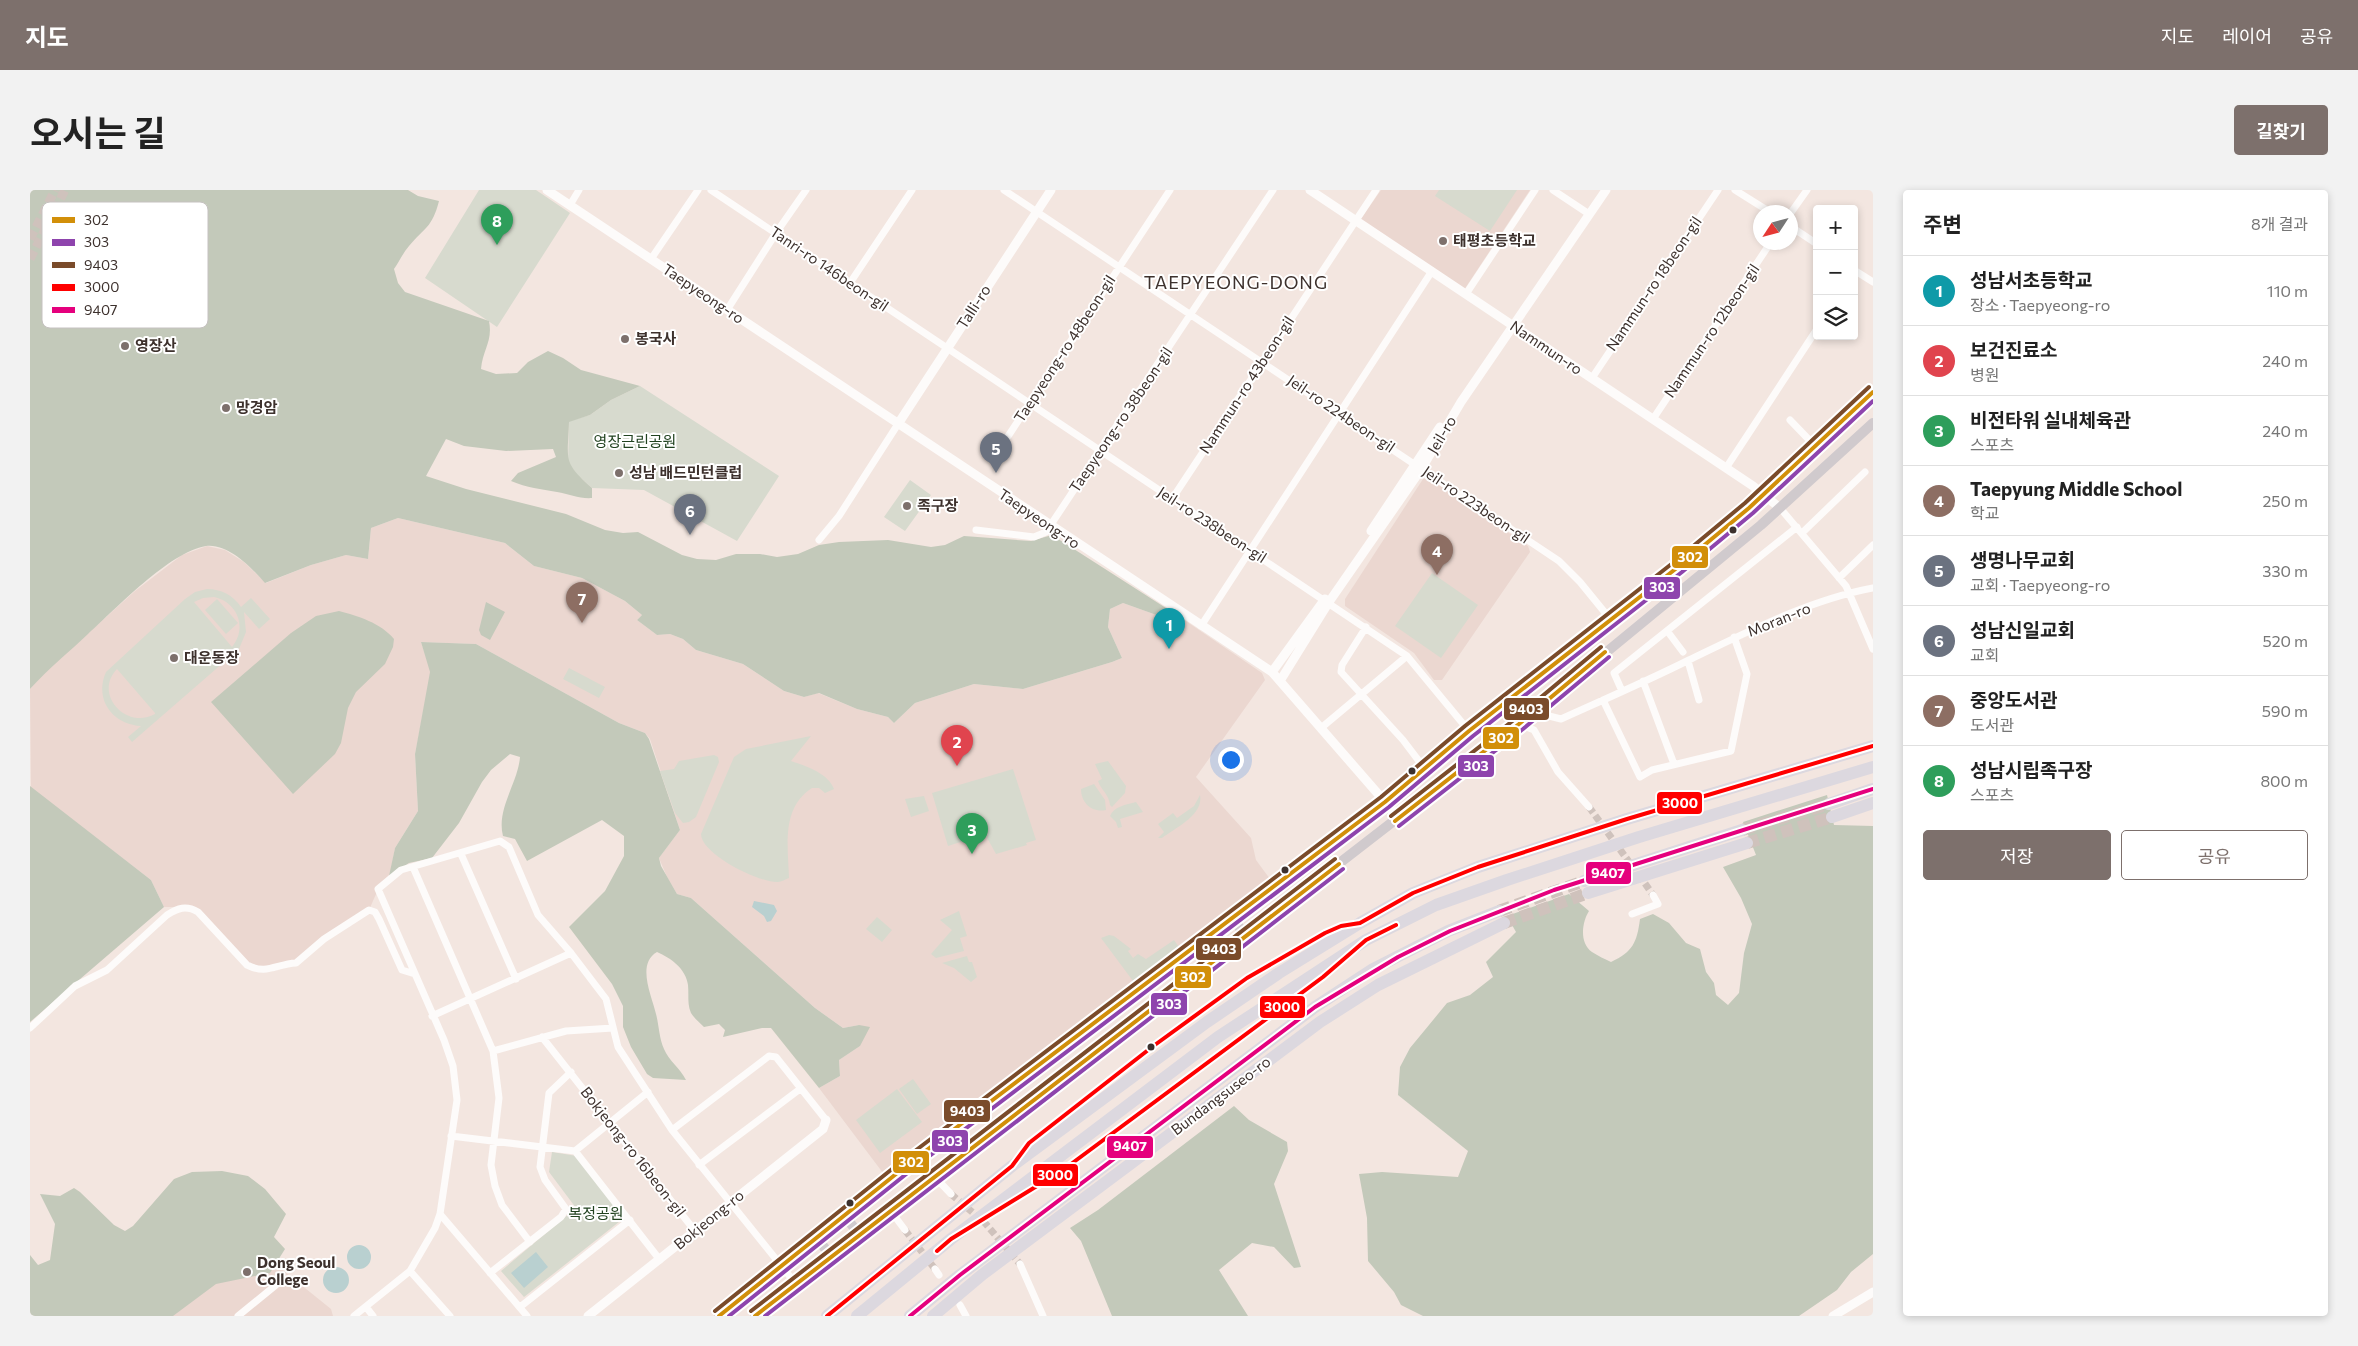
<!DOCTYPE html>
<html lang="ko">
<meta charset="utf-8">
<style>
body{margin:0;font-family:Commissioner,"Noto Sans KR",sans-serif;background:#f2f2f2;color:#222}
.controls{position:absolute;right:15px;top:15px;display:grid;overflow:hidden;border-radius:5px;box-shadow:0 2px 8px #0003}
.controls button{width:45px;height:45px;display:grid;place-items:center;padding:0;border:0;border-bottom:1px solid #e0e0e0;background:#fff;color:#222;font:25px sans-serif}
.compass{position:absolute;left:1723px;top:15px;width:45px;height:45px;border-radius:50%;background:#fff;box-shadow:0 2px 8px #0003;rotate:234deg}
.you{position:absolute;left:1200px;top:569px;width:18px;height:18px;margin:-12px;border:4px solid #fff;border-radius:50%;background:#1a73e8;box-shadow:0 0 0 8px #1a73e833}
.badge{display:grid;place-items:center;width:32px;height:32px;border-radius:50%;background:#7d706c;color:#fff;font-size:16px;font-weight:700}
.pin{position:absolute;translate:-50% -41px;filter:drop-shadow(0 1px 2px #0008)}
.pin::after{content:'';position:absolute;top:26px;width:18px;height:15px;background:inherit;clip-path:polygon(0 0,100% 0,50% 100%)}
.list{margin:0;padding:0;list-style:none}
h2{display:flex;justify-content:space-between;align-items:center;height:65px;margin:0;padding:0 20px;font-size:21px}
h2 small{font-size:16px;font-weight:400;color:#767676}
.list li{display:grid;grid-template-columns:32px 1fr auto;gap:15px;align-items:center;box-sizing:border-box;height:70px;padding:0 20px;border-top:1px solid #e0e0e0}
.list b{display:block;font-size:19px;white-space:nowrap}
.list p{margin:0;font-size:16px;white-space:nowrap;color:#767676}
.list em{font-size:16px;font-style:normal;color:#767676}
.actions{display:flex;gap:10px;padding:15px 20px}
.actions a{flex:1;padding:11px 0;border:1px solid #7d706c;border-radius:5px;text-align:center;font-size:18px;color:#7d706c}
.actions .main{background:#7d706c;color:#fff}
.icon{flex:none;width:28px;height:28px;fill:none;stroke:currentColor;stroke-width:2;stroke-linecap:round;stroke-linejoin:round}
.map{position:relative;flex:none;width:1843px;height:1126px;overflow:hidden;border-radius:5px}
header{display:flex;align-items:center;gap:30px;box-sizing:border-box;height:70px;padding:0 25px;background:#7d706c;color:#fff}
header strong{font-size:24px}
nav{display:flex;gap:28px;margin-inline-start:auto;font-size:18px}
.intro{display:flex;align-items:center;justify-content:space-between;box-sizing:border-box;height:120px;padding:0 30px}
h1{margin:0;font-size:35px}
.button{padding:12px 22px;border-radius:5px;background:#7d706c;color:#fff;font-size:18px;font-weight:700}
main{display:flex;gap:30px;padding:0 30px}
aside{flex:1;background:#fff;border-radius:5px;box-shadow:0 2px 8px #0003}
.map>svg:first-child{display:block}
</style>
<header>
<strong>지도</strong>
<nav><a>지도</a><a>레이어</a><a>공유</a></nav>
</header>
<div class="intro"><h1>오시는 길</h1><a class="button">길찾기</a></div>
<main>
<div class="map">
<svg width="1843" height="1126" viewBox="0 0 1843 1126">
<rect width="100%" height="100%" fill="#f3e6e0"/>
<path fill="#ebd7d0" d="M1351 0H1500L1434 100 1330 30Z
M1399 288 1498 356 1500 362 1412 490H1404L1384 463 1315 416V409L1393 289Z
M368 328 475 353 504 376 552 388 595 411 612 425 607 430 627 445 640 444 653 449 666 460 713 474 754 501 774 507 788 503 827 519 858 527 864 533 885 513 944 494 993 499 1082 472 1092 468 1078 437 1080 419 1093 413 1146 432 1150 427 1232 483 1235 490 1166 587 1221 648 1226 670 1240 689 1089 801 853 983 789 898 810 886 809 870 830 856 829 835 813 838 785 818 661 708 647 704 637 687 629 668 650 640 620 549 615 543 589 533 446 454 391 452 401 482 385 564 388 621 365 658 360 684 350 695 339 720 294 749 272 770 241 779 217 775 176 730 157 717H134L121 690 1 598 0 499 14 483 105 401 152 365 177 356 195 360 214 372 236 393 281 375 316 365 338 369 341 338Z
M234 1065 301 1119 303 1126H138L162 1099Z"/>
<path fill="#d7dace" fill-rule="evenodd" d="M449 0H506L540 23 467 137 395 88Z
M1409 0H1487L1460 41 1405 6Z
M610 196 749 286 707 351 614 300 562 298 543 281 538 272 539 231 560 225 581 210Z
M880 290 901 305 875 341 854 327Z
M1402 383 1448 415 1411 468 1365 436Z
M177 399C191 399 203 405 211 417L221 408 240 429 229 439 214 422 216 442 209 459 102 552 98 547 111 536C82 534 64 509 76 482L155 409 165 402ZM184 407C207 412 218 437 202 457L164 412 173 408ZM87 479 125 523V524C96 540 63 504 87 479Z
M187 409 208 433 196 444 175 420Z
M539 478 575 497 569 508 533 489Z
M781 546 761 571C776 576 798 583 804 599L795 603 789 598H782C751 618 758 656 759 688 756 689 751 692 748 692 729 693 671 664 671 644L704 567 716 559Z
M684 565 688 567 689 572 666 627 659 632 653 633 645 623 630 581 644 579 649 571Z
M1078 571 1096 596 1095 603 1082 617 1080 615C1079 604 1071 600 1068 591L1072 589 1065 574Z
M983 579 1006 650 996 653 997 655 966 664 955 644 918 656 902 603Z
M1064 594 1075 610 1076 620C1062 623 1051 613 1051 599Z
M1170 605C1174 625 1145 638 1132 648H1128L1134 642 1128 634 1143 623 1147 628 1164 616Z
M894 606 899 621 881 627 875 609Z
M1106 612 1113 622 1090 629 1092 637 1088 638 1086 632 1080 626C1084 616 1096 615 1106 612Z
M929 721 937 746 930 748 934 761 906 768 901 764 922 740 910 730Z
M847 727 862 740 852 752 836 739Z
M1079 745 1084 746 1101 759 1098 761 1103 768 1108 764 1116 769 1144 750 1149 757 1103 791 1071 748Z
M937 766 939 772H942L947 787 941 792 924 778 912 773Z
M883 889 901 914 887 924 869 899Z
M867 899 892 932 850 963 826 930Z
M522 962 547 966 594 1028 494 1107 471 1081 546 1018 519 982Z"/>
<path fill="#c3c9ba" d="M0 0H378L388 6 409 11C402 38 395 37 379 56 373 63 369 72 364 79L368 93 375 102 459 131C463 151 453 159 451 179L466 184 487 183 498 172 518 161 533 168 551 180 610 196 581 210 560 225 539 232C538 271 532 271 562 298V308C550 309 539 304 527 302 511 299 497 298 481 291L488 283 526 267 523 259 476 261 434 256 416 249 396 286 436 299 536 324 575 340 593 343 608 342 652 365 667 369 686 370 706 364H730L747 367 768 364 789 355 809 352 858 350 901 357 915 355 934 346 1001 351 1022 345 1150 427 1146 432 1093 413 1080 419 1078 437 1092 468 1082 472 993 499 944 494 885 513 864 533 858 527 827 519 789 503 774 507 754 501 713 474 666 460 653 449 640 444 627 445 607 430 612 425 595 411 552 388 504 376 475 353 368 328 341 338 338 369 316 365 281 375 235 393C222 378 198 353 176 356 139 362 86 419 58 444 39 462 18 479 0 499Z
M456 412 475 422 460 450 451 445 449 440Z
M309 421C328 426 351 433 364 449L363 457 355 474 326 502 318 518 311 553 305 564 263 604 181 512 261 443 286 426Z
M391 452 446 454 589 533 615 543 619 549 650 640 629 668 631 676 647 704 661 708 785 818 813 838 829 835 840 837 830 856 809 870 810 886 789 898 741 838H732L693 847 695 840 689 834 674 837C670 833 664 828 661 823 657 814 659 805 658 795 656 779 641 768 627 762 606 774 622 806 626 824 629 835 629 848 634 859 639 871 650 878 656 890L623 888 617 884 601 857 593 837V816L582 794 539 737 575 701 594 666V646L572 630 497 671 485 649 473 646C466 619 488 593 490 567L480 564 461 580 452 592 429 633 402 668 379 673 359 686 365 658 388 621 385 564 400 482Z
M0 596 121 690 134 717 0 832Z
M1797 605 1804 635 1843 636V1064L1821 1082 1807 1100 1769 1126H1393L1371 1115 1364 1102 1338 1071 1337 1028 1329 984 1352 982 1428 987 1438 961 1368 905 1370 877 1380 858 1399 835 1417 813 1440 805 1463 787 1456 772 1486 742 1477 726 1539 704 1559 721C1552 732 1549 753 1562 762 1568 766 1575 769 1581 772 1603 762 1607 752 1610 729L1623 724 1639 733 1656 753 1670 759 1676 782 1684 793 1686 805 1698 815 1709 803 1714 763 1722 734 1711 708 1693 677 1726 665 1713 632Z
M1204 916 1219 930 1257 952 1258 961 1244 994 1271 1077 1264 1078 1244 1057 1222 1053 1189 1080 1218 1126H1082L1051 1051 1040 1038 1068 1020Z
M192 981 218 986 235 999 256 1024 244 1047 255 1059 240 1083 186 1094 143 1126H0V1065L8 1075 20 1070 25 1034 10 1004 30 1006 44 998 50 1002 84 1035 95 1041 103 1036 144 989 162 982Z"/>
<path fill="#b9d0d0" d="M724 711 744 715 747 721 741 731 737 732 734 726 722 717Z
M317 1067a12 12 0 1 1 24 0a12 12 0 1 1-24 0Z
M506 1062 518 1077 494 1098 481 1083Z
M293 1090a13 13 0 1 1 26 0a13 13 0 1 1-26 0Z"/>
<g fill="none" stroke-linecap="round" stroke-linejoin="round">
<path stroke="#cfc2bc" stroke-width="7" stroke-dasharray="7 3.5" stroke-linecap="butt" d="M1559 617 1602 676
M1609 685 1623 705
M921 1004 955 1033 990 1074
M875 1040 905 1079"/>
<path stroke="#cfc2bc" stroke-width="9" stroke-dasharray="9 4.5" stroke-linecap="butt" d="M0 49 25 0
M0 69 35 0"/>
<path stroke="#cfc2bc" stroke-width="12" stroke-dasharray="12 6" stroke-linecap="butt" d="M1712 640 1799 614
M1717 653 1802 627
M1469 721 1554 691
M1474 733 1558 703"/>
<path stroke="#fdfbfa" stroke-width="7" d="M681 0 1377 466 1439 541
M974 0 1529 371 1550 392 1581 430
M1523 0 1556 22
M1705 0 1740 22
M540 15 549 0
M1760 24 1777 0
M1760 36 1787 54
M621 69 668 0
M1824 80 1843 92
M820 93 882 0
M1436 104 1505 0
M697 120 746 43 776 0
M1562 188 1688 0
M1623 229 1741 52
M1760 230 1786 257
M965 266 1140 0
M1696 278 1787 139
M1142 309 1346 0
M1750 318 1816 396 1843 459
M946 340 1004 347 1016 342 1243 0
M1772 343 1835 282
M789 350 809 326 868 234
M1809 388 1843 355
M1171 436 1402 81
M1336 437 1312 475 1311 482 1373 550 1395 579
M1638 442 1653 462
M1658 471 1669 510
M1613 491 1644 574
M1592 501 1584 483 1767 337
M1573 510 1610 587 1622 580 1701 561 1717 484 1704 447
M1503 522 1531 529C1573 510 1617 491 1659 470 1717 442 1779 410 1843 398
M1489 534 1504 540 1528 582 1559 617
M1291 538 1377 466
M431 664 486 789
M383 677 463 861 469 908 461 975 465 996 472 1015 500 1052
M1602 724 1628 714 1623 705
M402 826 541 763
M0 838 45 796 77 780 137 725C148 718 156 715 168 722L217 775C237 785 246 774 266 773L294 749 339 720 345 722 349 729 372 780 385 784
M512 847 665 1041
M463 861 536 841 583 838
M642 940 739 866 746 867 796 930
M421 946 545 961 630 1070
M545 961 618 902
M669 975 770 899
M904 986 921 1004
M860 1020 875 1040
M410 1024 497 1126
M990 1074 1013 1126
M905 1079 909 1085
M380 1081 420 1126
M460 1083 531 1027 536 1019 515 990 510 977 519 903 541 882
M930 1115 936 1126
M336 1117 343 1126
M490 1117 600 1030
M208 1126 246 1095
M324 1126 380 1081 405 1038 410 1024 427 910 423 876 414 850 348 699 371 680 470 651 479 657 508 725 541 763 576 809 588 857 642 940 766 1094"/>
<path stroke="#fdfbfa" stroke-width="9" d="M517 0 1242 482 1369 628
M1280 0 1723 296 1750 318
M868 234 1021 0
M1341 341 1410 237
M1242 482 1295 409
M1250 491 1299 412 1392 278 1431 212 1576 0
M558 1126 793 939 796 930
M1803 1126 1843 1102"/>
<path stroke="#d0cacd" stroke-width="10" d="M1202 728 1217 747
M814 1025 829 1044
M786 1047 801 1066
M689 1126 881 972 1355 612 1439 541 1648 377 1719 318 1843 202
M725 1126 1489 534 1731 335 1843 233"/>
<path stroke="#dcd8df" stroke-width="12" d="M1799 614 1843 599
M1802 627 1843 613
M1554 691 1712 640
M1558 703 1717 653
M797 1126 982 976 1177 832 1249 783 1330 733 1383 703 1448 677 1597 629 1843 556
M827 1126 921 1049 1188 847 1336 750 1406 715 1477 690 1609 647 1843 577
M880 1126 930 1085 1285 817 1343 779 1418 741 1469 721
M903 1126 953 1084 1290 832 1348 795 1474 733"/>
<defs>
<path id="bus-1" d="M1365 631 1489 534 1575 462
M689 1126 881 972 1355 612 1439 541 1648 377 1719 318 1843 202
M725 1126 1309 674"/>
<path id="bus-2" d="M1369 636 1493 539 1579 467
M699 1126 885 977 1359 617 1443 546 1652 382 1723 323 1843 211
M735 1126 1313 679"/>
<path id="bus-3" d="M1361 626 1485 529 1571 457
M685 1121 877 967 1351 607 1435 536 1644 372 1715 313 1839 197
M721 1121 1305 669"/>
<path id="bus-4" d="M907 1061 921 1049 1033 980 1293 787 1336 750 1366 735
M797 1126 982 976 999 953 1122 857 1217 788 1295 743 1311 736 1330 733 1383 703 1448 677 1597 629 1843 556"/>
<path id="bus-5" d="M880 1126 930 1085 1285 817 1368 767 1420 741 1524 700 1843 599"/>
</defs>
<use href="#bus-1" stroke="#fff" stroke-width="8"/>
<use href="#bus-2" stroke="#fff" stroke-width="8"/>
<use href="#bus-3" stroke="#fff" stroke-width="8"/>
<use href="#bus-4" stroke="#fff" stroke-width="8"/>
<use href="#bus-5" stroke="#fff" stroke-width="8"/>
<use href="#bus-1" stroke="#d28f09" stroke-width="4"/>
<use href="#bus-2" stroke="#8e44ad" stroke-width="4"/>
<use href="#bus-3" stroke="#7a4b2a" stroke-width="4"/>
<use href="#bus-4" stroke="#f00" stroke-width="4"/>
<use href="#bus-5" stroke="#e5007d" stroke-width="4"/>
</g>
<g fill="#7d706c" stroke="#fff" stroke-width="2">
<circle cx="1413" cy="51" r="5"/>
<circle cx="595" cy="149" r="5"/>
<circle cx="95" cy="156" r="5"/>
<circle cx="196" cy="218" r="5"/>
<circle cx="589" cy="283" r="5"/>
<circle cx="877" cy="316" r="5"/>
<circle cx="144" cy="468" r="5"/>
<circle cx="217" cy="1082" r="5"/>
</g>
<g fill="#3d312d" stroke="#fff" stroke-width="2">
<circle cx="1703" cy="340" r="4.5"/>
<circle cx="1382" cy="581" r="4.5"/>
<circle cx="1255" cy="680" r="4.5"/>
<circle cx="1121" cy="857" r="4.5"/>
<circle cx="820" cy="1013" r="4.5"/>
</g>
<g text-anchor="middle" stroke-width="4" stroke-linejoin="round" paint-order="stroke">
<g font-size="15" font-weight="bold" fill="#3d312d" stroke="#fff" text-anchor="start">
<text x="1423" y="56">태평초등학교</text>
<text x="605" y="154">봉국사</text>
<text x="105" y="161">영장산</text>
<text x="206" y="223">망경암</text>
<text x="599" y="288">성남 배드민턴클럽</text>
<text x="887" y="321">족구장</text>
<text x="154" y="473">대운동장</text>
<text x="227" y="1078">Dong Seoul<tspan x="227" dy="17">College</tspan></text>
</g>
<g font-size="15" fill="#3d312d" stroke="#fff">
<text transform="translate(799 79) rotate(34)" y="5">Tanri-ro 146beon-gil</text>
<text transform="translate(1624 94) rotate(-56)" y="5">Nammun-ro 18beon-gil</text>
<text transform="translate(673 104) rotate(34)" y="5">Taepyeong-ro</text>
<text transform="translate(944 117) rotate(-57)" y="5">Talli-ro</text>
<text transform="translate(1682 141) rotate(-56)" y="5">Nammun-ro 12beon-gil</text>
<text transform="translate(1516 158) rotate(34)" y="5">Nammun-ro</text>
<text transform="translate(1035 159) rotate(-57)" y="5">Taepyeong-ro 48beon-gil</text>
<text transform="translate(1217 195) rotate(-57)" y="5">Nammun-ro 43beon-gil</text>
<text transform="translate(1311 224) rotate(34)" y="5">Jeil-ro 224beon-gil</text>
<text transform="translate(1091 230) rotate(-56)" y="5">Taepyeong-ro 38beon-gil</text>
<text transform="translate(1412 245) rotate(-59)" y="5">Jeil-ro</text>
<text transform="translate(1446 315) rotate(34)" y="5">Jeil-ro 223beon-gil</text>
<text transform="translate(1009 329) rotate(34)" y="5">Taepyeong-ro</text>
<text transform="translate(1182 335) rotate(33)" y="5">Jeil-ro 238beon-gil</text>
<text transform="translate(1749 430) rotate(-22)" y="5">Moran-ro</text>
<text transform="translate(1191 906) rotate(-37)" y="5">Bundangsuseo-ro</text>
<text transform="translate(603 962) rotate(52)" y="5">Bokjeong-ro 16beon-gil</text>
<text transform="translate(679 1030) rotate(-39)" y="5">Bokjeong-ro</text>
</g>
<g font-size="15" fill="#21421f" stroke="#fff">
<text x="605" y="257">영장근린공원</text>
<text x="566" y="1029">복정공원</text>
</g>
<g font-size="18" letter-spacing="1" fill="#3d312d" stroke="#fff">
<text x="1206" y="99">TAEPYEONG-DONG</text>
</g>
</g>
<rect x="12" y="12" width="166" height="126" rx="8" fill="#fff" stroke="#c5c1c0" stroke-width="1"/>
<rect x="22" y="27" width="23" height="6" fill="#d28f09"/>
<rect x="22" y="49" width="23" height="7" fill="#8e44ad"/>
<rect x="22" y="72" width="23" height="6" fill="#7a4b2a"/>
<rect x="22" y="94" width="23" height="7" fill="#f00"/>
<rect x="22" y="117" width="23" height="6" fill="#e5007d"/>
<g font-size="14" fill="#3d312d">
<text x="54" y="35">302</text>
<text x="54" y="57">303</text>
<text x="54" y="80">9403</text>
<text x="54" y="102">3000</text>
<text x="54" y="125">9407</text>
</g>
<g stroke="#fff" stroke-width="2">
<rect x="1641" y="355" width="38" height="24" rx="5" fill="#d28f09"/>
<rect x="1613" y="386" width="38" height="24" rx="5" fill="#8e44ad"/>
<rect x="1473" y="507" width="47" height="24" rx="5" fill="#7a4b2a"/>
<rect x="1452" y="536" width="38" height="24" rx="5" fill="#d28f09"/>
<rect x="1427" y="564" width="38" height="24" rx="5" fill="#8e44ad"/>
<rect x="1626" y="601" width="47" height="24" rx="5" fill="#f00"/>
<rect x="1555" y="671" width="47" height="24" rx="5" fill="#e5007d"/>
<rect x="1165" y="747" width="47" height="24" rx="5" fill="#7a4b2a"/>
<rect x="1144" y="775" width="38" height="24" rx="5" fill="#d28f09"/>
<rect x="1120" y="802" width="38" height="24" rx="5" fill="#8e44ad"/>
<rect x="1229" y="805" width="47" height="24" rx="5" fill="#f00"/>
<rect x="913" y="909" width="48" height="24" rx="5" fill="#7a4b2a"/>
<rect x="901" y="939" width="38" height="24" rx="5" fill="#8e44ad"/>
<rect x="1076" y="945" width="48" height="24" rx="5" fill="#e5007d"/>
<rect x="862" y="960" width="38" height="24" rx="5" fill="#d28f09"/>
<rect x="1002" y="973" width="47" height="24" rx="5" fill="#f00"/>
</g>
<g font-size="14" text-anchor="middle" font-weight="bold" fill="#fff">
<text x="1660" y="372">302</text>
<text x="1632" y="402">303</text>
<text x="1496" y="524">9403</text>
<text x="1471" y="553">302</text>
<text x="1446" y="581">303</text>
<text x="1650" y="618">3000</text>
<text x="1578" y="688">9407</text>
<text x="1189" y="764">9403</text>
<text x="1163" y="792">302</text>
<text x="1139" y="819">303</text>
<text x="1252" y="822">3000</text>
<text x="937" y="926">9403</text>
<text x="920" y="956">303</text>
<text x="1100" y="961">9407</text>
<text x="881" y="977">302</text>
<text x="1025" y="990">3000</text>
</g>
</svg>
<div class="controls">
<button>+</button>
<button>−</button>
<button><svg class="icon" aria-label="layers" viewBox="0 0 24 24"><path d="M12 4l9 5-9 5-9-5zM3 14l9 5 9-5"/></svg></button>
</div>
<svg class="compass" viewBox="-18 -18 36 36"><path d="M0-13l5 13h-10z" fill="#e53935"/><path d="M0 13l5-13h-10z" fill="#767676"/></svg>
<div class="you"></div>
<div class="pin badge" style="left:1139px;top:459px;background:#0f9aa8">1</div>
<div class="pin badge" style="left:927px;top:576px;background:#e0444e">2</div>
<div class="pin badge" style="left:942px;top:664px;background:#2e9e5b">3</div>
<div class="pin badge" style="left:1407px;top:385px;background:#8d6e63">4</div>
<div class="pin badge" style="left:966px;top:283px;background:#6b7280">5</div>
<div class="pin badge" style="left:660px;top:345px;background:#6b7280">6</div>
<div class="pin badge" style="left:552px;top:433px;background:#8d6e63">7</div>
<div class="pin badge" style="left:467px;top:55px;background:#2e9e5b">8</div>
</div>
<aside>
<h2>주변<small>8개 결과</small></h2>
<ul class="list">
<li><span class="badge" style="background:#0f9aa8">1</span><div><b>성남서초등학교</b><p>장소 · Taepyeong-ro</p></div><em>110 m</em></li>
<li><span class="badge" style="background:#e0444e">2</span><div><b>보건진료소</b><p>병원</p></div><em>240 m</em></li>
<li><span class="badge" style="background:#2e9e5b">3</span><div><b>비전타워 실내체육관</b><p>스포츠</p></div><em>240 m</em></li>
<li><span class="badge" style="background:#8d6e63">4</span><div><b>Taepyung Middle School</b><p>학교</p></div><em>250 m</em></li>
<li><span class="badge" style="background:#6b7280">5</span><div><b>생명나무교회</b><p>교회 · Taepyeong-ro</p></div><em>330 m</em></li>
<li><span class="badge" style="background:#6b7280">6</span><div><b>성남신일교회</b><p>교회</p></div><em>520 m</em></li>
<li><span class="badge" style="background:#8d6e63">7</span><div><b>중앙도서관</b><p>도서관</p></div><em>590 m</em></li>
<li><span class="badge" style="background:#2e9e5b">8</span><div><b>성남시립족구장</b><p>스포츠</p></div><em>800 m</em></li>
</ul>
<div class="actions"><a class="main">저장</a><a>공유</a></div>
</aside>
</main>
